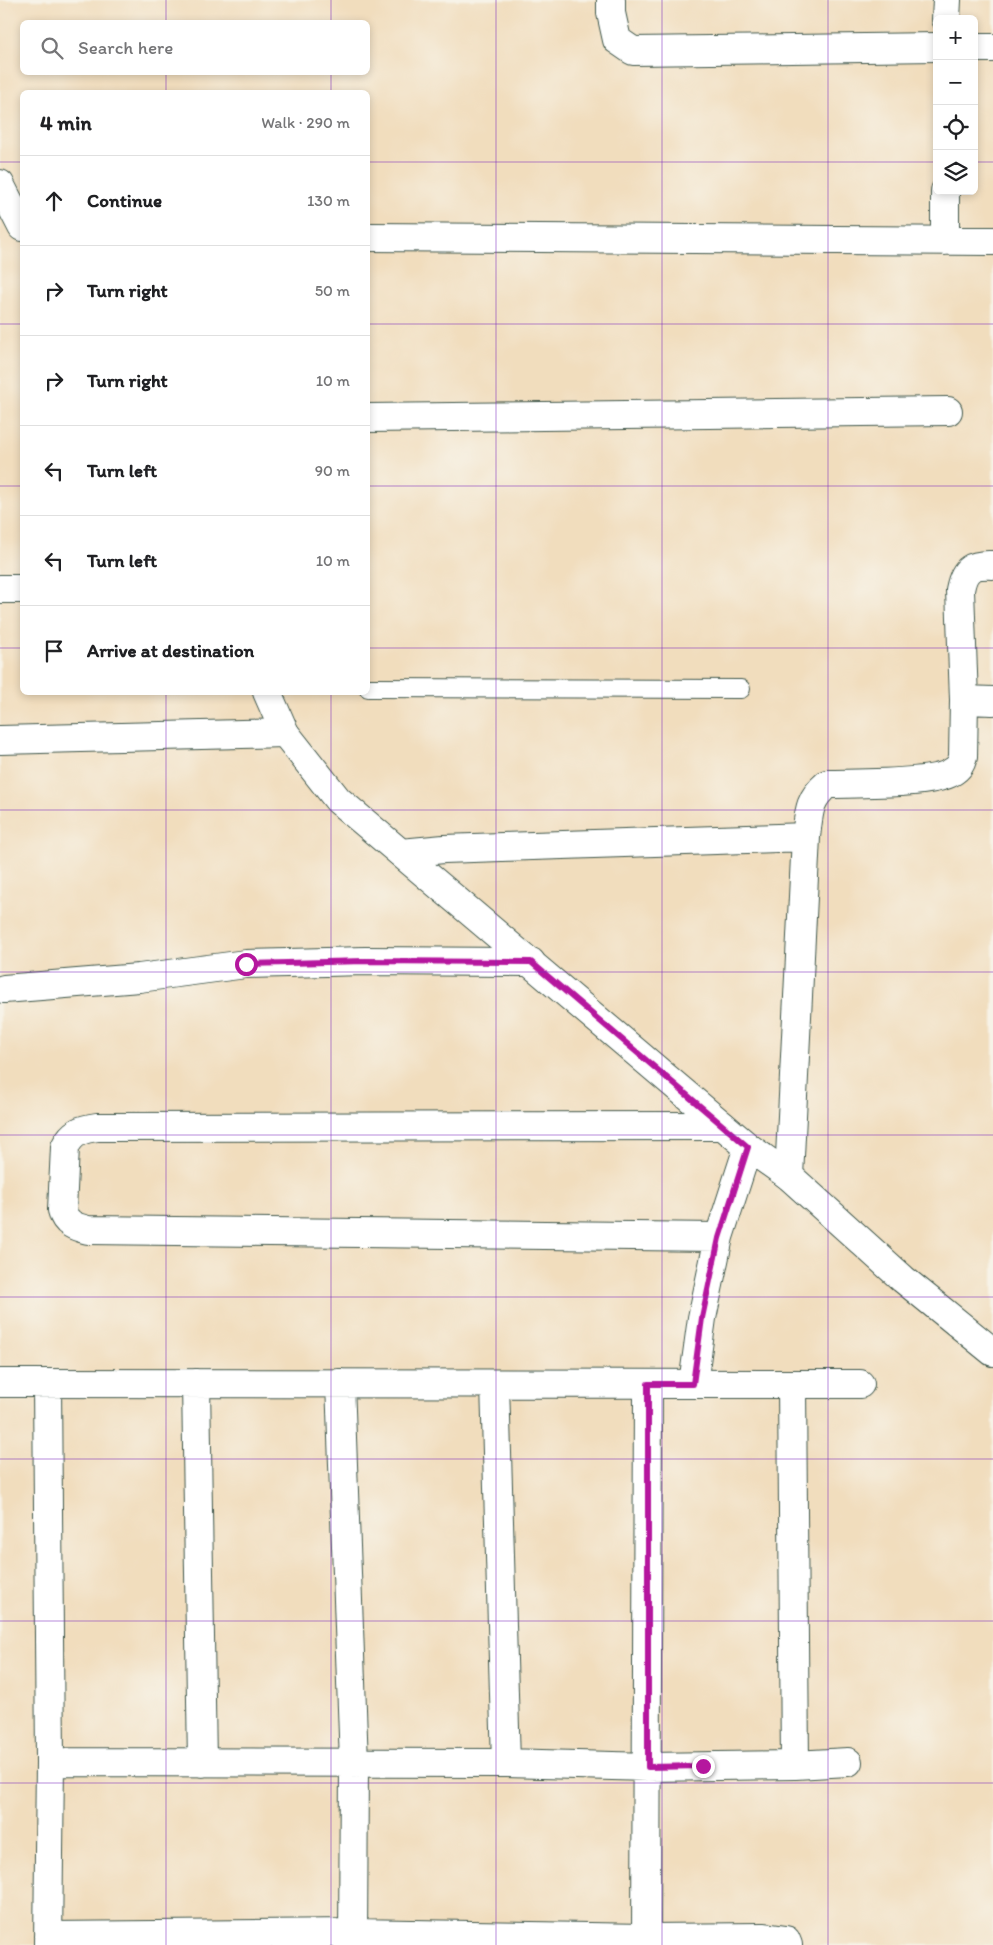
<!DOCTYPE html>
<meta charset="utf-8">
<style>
body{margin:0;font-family:Itim,sans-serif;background:#f2f2f2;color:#202124}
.controls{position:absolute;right:15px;top:15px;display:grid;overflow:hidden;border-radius:8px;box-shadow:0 2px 8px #0003}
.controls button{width:45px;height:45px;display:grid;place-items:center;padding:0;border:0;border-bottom:1px solid #e0e0e0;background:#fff;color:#202124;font:25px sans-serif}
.stop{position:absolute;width:15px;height:15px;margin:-11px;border:4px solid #b5179e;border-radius:50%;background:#fff}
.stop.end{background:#b5179e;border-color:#fff;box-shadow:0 1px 5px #0008}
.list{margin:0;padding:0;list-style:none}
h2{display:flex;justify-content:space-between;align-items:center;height:65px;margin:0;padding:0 20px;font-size:21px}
h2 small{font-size:16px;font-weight:400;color:#757577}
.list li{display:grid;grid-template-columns:32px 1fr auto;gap:15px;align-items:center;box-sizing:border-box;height:90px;padding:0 20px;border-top:1px solid #e0e0e0}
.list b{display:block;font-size:19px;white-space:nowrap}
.list em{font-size:16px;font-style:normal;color:#757577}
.icon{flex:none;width:28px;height:28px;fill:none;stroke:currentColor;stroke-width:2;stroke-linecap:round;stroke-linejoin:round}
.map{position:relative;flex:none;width:993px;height:1945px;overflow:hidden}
.search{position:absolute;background:#fff;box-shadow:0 2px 8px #0003;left:20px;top:20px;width:350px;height:55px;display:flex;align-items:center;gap:12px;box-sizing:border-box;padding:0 18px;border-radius:8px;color:#757577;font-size:19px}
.panel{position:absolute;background:#fff;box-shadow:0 2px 8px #0003;left:20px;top:90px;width:350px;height:605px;border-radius:8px}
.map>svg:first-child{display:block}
</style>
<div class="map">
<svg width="993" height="1945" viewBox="0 0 993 1945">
<rect width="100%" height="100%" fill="#f7f3e8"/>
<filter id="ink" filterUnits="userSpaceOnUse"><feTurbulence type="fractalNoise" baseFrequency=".02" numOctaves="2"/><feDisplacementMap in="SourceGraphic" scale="10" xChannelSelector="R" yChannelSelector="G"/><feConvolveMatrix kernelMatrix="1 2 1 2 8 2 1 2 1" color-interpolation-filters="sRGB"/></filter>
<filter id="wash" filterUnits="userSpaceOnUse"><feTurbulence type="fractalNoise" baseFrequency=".0096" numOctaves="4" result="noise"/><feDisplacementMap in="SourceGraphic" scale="20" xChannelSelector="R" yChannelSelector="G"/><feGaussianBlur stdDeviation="1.12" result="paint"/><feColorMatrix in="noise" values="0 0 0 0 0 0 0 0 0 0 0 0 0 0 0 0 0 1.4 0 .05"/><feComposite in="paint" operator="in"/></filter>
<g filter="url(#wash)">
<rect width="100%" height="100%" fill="#f1ddbd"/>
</g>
<g filter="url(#ink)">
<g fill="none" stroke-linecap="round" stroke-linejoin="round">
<defs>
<path id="service" d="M368 688 741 689"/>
<path id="minor" d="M611 0V13L617 40 633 51 937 47
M946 19 947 0
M974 48H993
M368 237 993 241
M945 241V191
M368 418 948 411
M0 589H22
M964 700 993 701
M0 740 285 733
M401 853 444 849 806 837
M4 989 139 978 246 964 365 961 531 962
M789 1176 806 837C809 813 808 800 827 784 855 783 932 785 952 772 959 768 961 764 963 757L964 700 960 590C964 568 972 564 993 565
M719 1237 88 1230C76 1227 65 1224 62 1210L65 1147C72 1132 82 1129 97 1127L723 1126
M0 1383 860 1384
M47 1383 50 1762 48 1945
M196 1383 202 1763
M340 1383 354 1763 353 1945
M495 1384 506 1763
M693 1384 702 1318 719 1237 748 1147
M792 1384 795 1765
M50 1762 506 1763 648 1767 795 1765 848 1762
M48 1936 353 1933 646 1938 765 1937 786 1940 788 1945
M646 1945 648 1384"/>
<path id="tertiary" d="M0 184 22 227
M267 692 285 733 338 800 748 1147 789 1176 903 1279 993 1352"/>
</defs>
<use href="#service" stroke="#3e5549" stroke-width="20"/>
<use href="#minor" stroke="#3e5549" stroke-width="30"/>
<use href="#tertiary" stroke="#3e5549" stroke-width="30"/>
<use href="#service" stroke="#fff" stroke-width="18"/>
<use href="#minor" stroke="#fff" stroke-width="28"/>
<use href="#tertiary" stroke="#fff" stroke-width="28"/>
</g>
</g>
<g fill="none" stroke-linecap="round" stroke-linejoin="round" filter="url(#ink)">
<path stroke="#b5179e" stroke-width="6" d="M246 964 365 961 531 962 748 1147 719 1238 702 1318 693 1384H648V1767L703 1766"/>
</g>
<path fill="none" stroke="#7b2cbf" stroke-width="1" stroke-opacity="0.55" d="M166 0V22M331 0V22M496 0V1945M662 0V1945M828 0V1945M166 72V92M331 72V92M0 162H22M368 162H937M974 162H993M0 324H22M368 324H993M0 486H22M368 486H993M0 648H22M368 648H993M166 692V1945M331 692V1945M0 810H993M0 972H993M0 1135H993M0 1297H993M0 1459H993M0 1621H993M0 1783H993"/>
</svg>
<div class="controls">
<button>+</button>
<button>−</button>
<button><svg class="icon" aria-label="locate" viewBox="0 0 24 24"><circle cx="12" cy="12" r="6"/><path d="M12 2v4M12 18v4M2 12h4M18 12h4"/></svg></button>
<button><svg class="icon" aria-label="layers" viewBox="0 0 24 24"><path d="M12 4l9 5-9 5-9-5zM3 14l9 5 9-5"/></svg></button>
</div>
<div class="stop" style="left:246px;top:964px"></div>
<div class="stop end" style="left:703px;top:1766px"></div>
<div class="search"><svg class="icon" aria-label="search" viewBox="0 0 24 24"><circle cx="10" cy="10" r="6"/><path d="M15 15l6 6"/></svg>Search here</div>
<section class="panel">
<h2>4 min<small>Walk · 290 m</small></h2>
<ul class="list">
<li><svg class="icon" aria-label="ahead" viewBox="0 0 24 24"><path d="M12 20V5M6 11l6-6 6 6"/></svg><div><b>Continue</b></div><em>130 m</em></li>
<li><svg class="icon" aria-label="right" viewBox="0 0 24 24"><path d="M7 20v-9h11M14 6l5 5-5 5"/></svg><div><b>Turn right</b></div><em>50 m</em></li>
<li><svg class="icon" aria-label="right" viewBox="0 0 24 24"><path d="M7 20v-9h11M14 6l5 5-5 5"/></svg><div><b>Turn right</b></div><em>10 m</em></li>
<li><svg class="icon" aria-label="left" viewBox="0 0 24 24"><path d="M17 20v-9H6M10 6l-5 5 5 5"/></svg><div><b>Turn left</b></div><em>90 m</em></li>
<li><svg class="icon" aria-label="left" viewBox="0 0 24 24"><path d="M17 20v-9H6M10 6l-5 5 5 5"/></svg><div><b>Turn left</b></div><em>10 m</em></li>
<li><svg class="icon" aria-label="arrive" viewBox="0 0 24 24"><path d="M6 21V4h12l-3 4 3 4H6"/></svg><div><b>Arrive at destination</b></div></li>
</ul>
</section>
</div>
